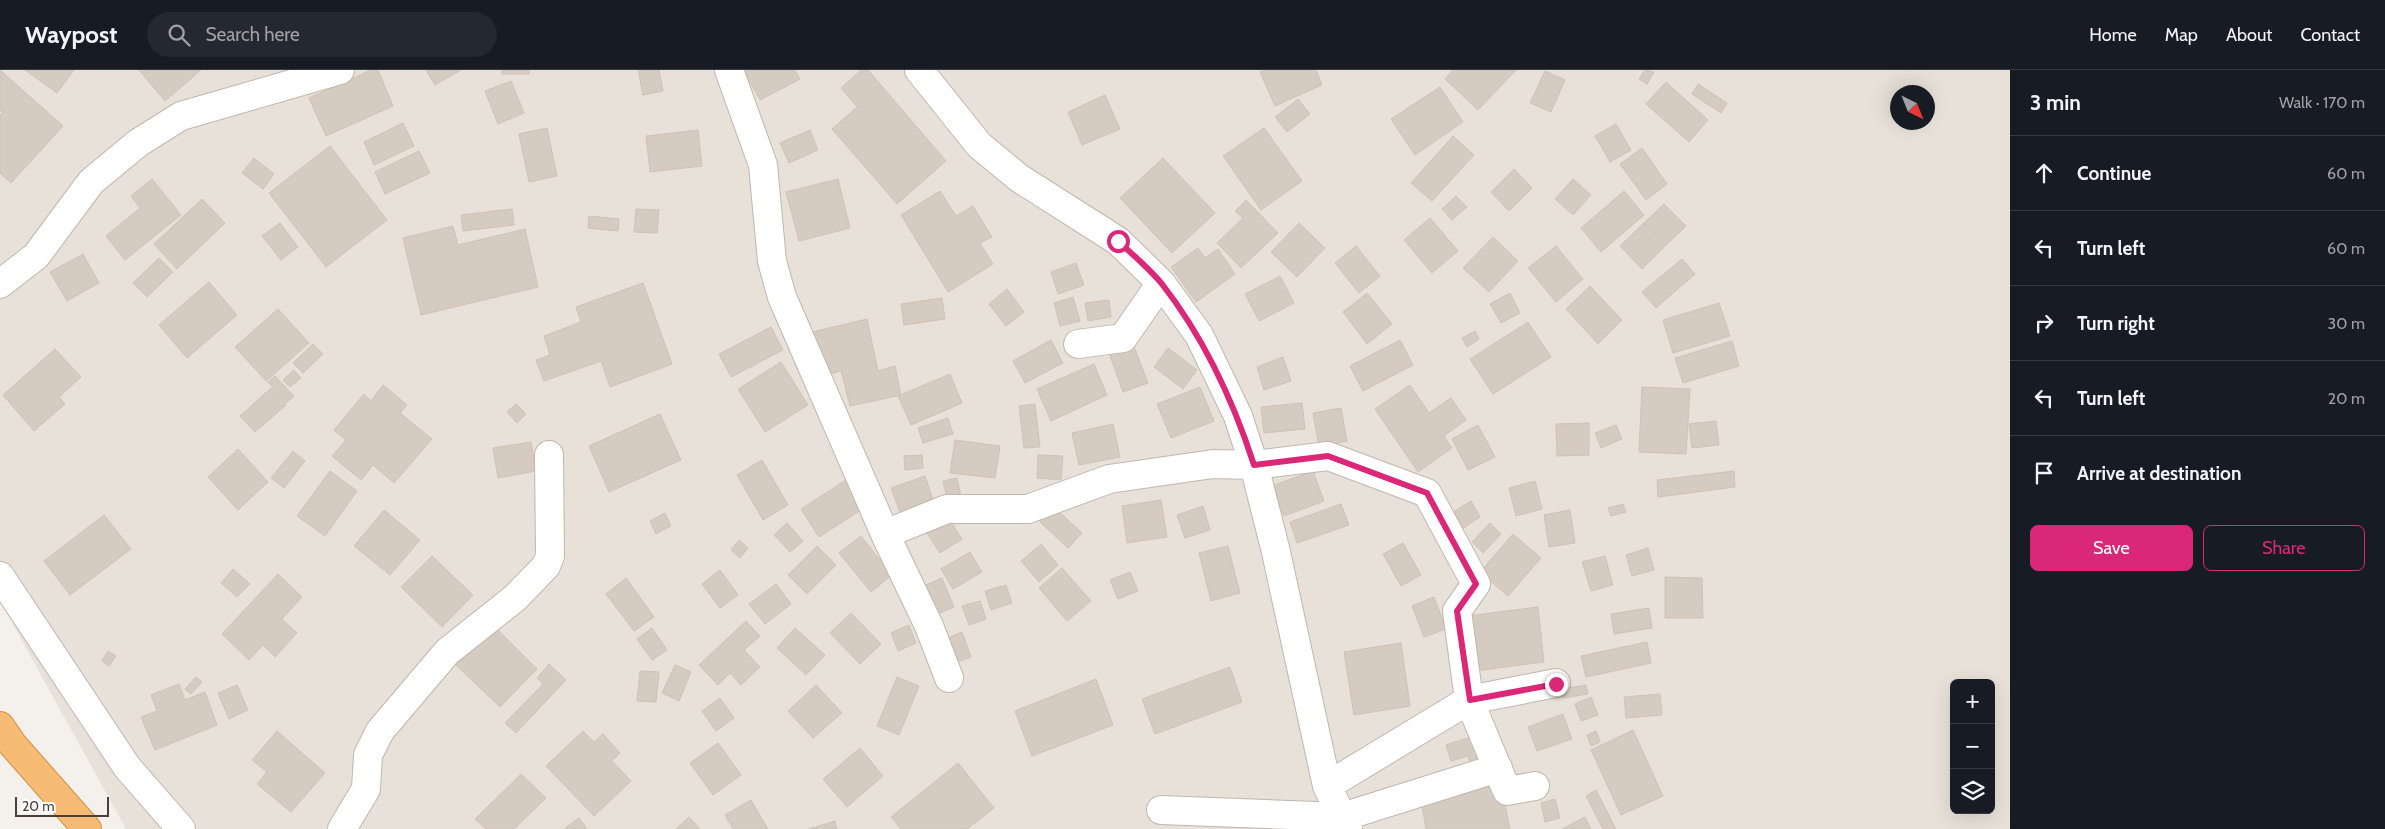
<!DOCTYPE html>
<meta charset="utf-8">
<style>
body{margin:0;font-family:Cabin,sans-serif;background:#242831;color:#f1f3f6}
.controls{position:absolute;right:15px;bottom:15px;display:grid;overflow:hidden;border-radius:8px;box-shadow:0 5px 20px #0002}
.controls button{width:45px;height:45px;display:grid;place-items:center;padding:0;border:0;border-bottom:1px solid #363941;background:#171b24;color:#f1f3f6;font:25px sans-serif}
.compass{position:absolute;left:1890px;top:15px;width:45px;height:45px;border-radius:50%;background:#171b24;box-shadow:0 5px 20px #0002;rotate:137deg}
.scale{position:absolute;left:15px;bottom:12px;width:94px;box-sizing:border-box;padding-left:5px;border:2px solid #484039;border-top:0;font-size:14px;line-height:18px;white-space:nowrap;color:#484039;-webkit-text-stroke:4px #fff;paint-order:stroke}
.stop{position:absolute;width:15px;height:15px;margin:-11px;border:4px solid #db2777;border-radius:50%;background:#fff}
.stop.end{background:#db2777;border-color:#fff;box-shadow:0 1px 5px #0008}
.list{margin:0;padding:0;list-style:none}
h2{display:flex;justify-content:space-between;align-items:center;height:65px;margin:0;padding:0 20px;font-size:21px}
h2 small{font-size:16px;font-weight:400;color:#9ea1a6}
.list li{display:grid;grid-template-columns:32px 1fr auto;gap:15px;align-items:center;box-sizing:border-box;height:75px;padding:0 20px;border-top:1px solid #363941}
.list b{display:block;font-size:19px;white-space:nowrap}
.list em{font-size:16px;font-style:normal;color:#9ea1a6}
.actions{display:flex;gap:10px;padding:15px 20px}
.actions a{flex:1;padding:11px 0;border:1px solid #db2777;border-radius:8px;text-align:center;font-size:18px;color:#db2777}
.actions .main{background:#db2777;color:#fff}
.icon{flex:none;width:28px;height:28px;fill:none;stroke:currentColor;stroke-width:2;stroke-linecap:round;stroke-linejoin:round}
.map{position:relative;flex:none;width:2010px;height:759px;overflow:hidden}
header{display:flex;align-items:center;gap:30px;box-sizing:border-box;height:70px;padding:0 25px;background:#171b24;border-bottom:1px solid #363941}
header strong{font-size:24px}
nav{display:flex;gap:28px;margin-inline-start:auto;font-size:18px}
.search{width:350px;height:45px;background:#242831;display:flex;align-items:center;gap:12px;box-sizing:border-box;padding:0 18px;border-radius:28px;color:#9ea1a6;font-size:19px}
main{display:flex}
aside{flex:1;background:#171b24}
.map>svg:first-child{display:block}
</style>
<header>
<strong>Waypost</strong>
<div class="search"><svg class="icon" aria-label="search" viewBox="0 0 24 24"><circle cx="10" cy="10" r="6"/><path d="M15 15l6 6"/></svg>Search here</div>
<nav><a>Home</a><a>Map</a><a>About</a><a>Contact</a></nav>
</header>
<main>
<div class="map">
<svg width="2010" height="759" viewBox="0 0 2010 759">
<rect width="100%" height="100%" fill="#f4f0eb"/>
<path fill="#e8e1d9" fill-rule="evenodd" d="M0 0H2010V759H126L0 531ZM1898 22H1928V52H1898ZM1954 613H1991V740H1954Z"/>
<path fill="#d6cbc1" stroke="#d0c2b4" d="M0 0 63 56 11 113 0 103V45L3 42 0 40Z
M25 0H74L57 23Z
M139 0H201L165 31Z
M371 0H378L393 36 326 66 309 28Z
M426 0H461L435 15Z
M502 0H529V4H502Z
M638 0H659L663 21 643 25Z
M749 0H795L800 9 760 30 745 2Z
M861 0H868L946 91 897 134 832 59 857 37 841 18Z
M1263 0H1316L1322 15 1275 36 1260 2Z
M1453 0H1516L1478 40 1445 9Z
M1645 0 1654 2 1647 14 1639 9Z
M1545 1 1565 10 1551 42 1530 33Z
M511 11 524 43 498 54 485 21Z
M1666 12 1708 50 1689 72 1646 34Z
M1698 14 1727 33 1721 43 1692 24Z
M1440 17 1463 52 1415 85 1391 49Z
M1105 25 1120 59 1082 75 1068 42Z
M1298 29 1310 44 1287 62 1275 47Z
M403 53 414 76 374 95 364 72Z
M1616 54 1631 80 1610 92 1595 66Z
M547 58 557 106 529 112 519 64Z
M1264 58 1302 111 1261 140 1223 86Z
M698 60 702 96 650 102 646 66Z
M810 60 818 80 789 93 780 73Z
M1453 66 1474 85 1432 131 1411 113Z
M330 76 387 150 326 197 269 123Z
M1642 78 1667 114 1646 130 1620 94Z
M419 81 430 103 385 124 375 102Z
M254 88 274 104 263 119 242 103Z
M1163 88 1215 143 1172 183 1120 128Z
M1514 99 1532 118 1509 141 1491 122Z
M152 109 181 145 125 190 106 166 140 138 131 126Z
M838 109 850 158 799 171 786 122Z
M1573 109 1591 125 1573 145 1555 129Z
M940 121 956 146 973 136 992 167 980 173 993 194 948 222 901 145Z
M1624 121 1644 145 1601 182 1581 158Z
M1456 126 1467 137 1452 150 1442 139Z
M202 129 225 153 177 199 154 174Z
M1246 130 1278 163 1241 198 1217 173 1243 148 1235 141Z
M1664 134 1686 156 1666 175 1644 153Z
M512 139 514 155 463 161 461 145Z
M636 139 659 140 657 163 634 162Z
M589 146 619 149 618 161 588 158Z
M1430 148 1458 181 1432 203 1404 170Z
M280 153 298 177 281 190 262 166Z
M1299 153 1325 178 1297 207 1271 182Z
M1644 153 1666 175 1642 199 1620 176Z
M453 156 458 175 525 159 538 217 421 245 403 168Z
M1493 167 1518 191 1489 222 1463 198Z
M1356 176 1380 206 1359 223 1335 193Z
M1556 176 1583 209 1556 232 1528 198Z
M1198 178 1205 188 1218 179 1235 204 1196 232 1171 197Z
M83 184 99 213 67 231 50 202Z
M159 188 173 202 147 227 133 213Z
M1682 189 1695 204 1656 238 1642 222Z
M1076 193 1084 215 1058 224 1051 202Z
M1280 206 1294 233 1259 251 1245 224Z
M209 212 237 245 187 288 159 255Z
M643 213 672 294 610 317 601 291 544 311 536 290 550 285 544 266 581 252 576 237Z
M1590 216 1622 250 1598 274 1566 239Z
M1007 219 1024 242 1006 256 989 234Z
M1367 223 1392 254 1367 274 1343 242Z
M1510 223 1520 243 1501 253 1490 234Z
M1073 227 1080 251 1060 256 1054 233Z
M942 228 945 249 904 255 901 234Z
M1109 230 1111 247 1088 251 1085 233Z
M1719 233 1730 266 1673 283 1663 250Z
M278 239 309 273 266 311 235 277Z
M867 249 878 301 895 296 901 325 850 336 841 301 823 306 812 262Z
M1528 252 1551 287 1493 324 1470 289Z
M771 257 783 280 731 307 719 284Z
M1475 261 1479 269 1467 277 1462 268Z
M1051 270 1063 293 1025 313 1013 291Z
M1400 270 1413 295 1363 321 1350 296Z
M1732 271 1739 296 1683 313 1675 288Z
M313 274 323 284 303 303 293 293Z
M1133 274 1148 313 1123 322 1109 283Z
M1168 278 1197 300 1183 319 1154 297Z
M55 279 81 307 59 327 65 334 34 361 3 325Z
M1283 287 1291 311 1264 320 1257 297Z
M781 292 808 335 765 362 738 319Z
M1094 294 1107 325 1051 351 1037 319Z
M294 300 301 308 290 317 283 310Z
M950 304 962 333 911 355 898 326Z
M275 306 294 326 286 333 268 312Z
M383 315 407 335 400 343 432 369 394 413 373 395 361 410 332 386 346 370 334 360 364 324 371 331Z
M1410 315 1429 343 1451 328 1466 350 1444 366 1452 378 1418 402 1375 339Z
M1200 317 1214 351 1171 368 1157 334Z
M1642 317 1690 319 1686 384 1639 382Z
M271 318 286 335 255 362 240 346Z
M1302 333 1305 359 1264 363 1261 337Z
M516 334 526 344 517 353 507 342Z
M1035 334 1040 377 1024 378 1019 336Z
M1341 338 1347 371 1319 377 1313 343Z
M660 344 681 390 609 422 589 376Z
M948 348 953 364 923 373 918 358Z
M1716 351 1719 375 1692 378 1689 354Z
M1589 353V385L1557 386 1556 354Z
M1113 354 1120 387 1079 395 1072 363Z
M1478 355 1495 387 1468 400 1452 369Z
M1616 355 1622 369 1601 378 1595 363Z
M955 370 1000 376 995 408 950 403Z
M531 372 536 401 498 408 493 378Z
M238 379 268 412 238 440 208 407Z
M293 381 305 391 284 418 271 408Z
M922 385 923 398 905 400 904 386Z
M1038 385 1063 386 1061 410 1037 408Z
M762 390 788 435 763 450 737 405Z
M330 401 357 421 325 466 297 446Z
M1313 401 1324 431 1284 446 1272 416Z
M1734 401 1735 417 1658 427 1657 410Z
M925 406 935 436 902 448 891 418Z
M957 408 962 431 948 434 943 411Z
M846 410 864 438 819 467 801 439Z
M1535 411 1542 439 1516 446 1509 418Z
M1161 430 1167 467 1127 473 1122 436Z
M1471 431 1480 447 1456 463 1445 447Z
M1341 434 1349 455 1297 473 1290 452Z
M1623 434 1626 442 1611 446 1608 438Z
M1203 436 1210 460 1185 468 1177 445Z
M1054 437 1082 463 1068 478 1040 452Z
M384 440 420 470 390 505 354 476Z
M1570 440 1575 473 1549 477 1544 445Z
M665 443 671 456 656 464 650 451Z
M104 445 131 479 70 525 44 491Z
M947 446 962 469 940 483 925 460Z
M787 453 803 471 790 482 774 465Z
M1490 453 1501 464 1483 483 1472 472Z
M1513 464 1541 488 1508 526 1480 502Z
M861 466 892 505 871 522 839 483Z
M739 470 748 478 740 488 731 480Z
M1403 473 1421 505 1401 516 1383 484Z
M1041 474 1058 495 1039 512 1021 491Z
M817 476 836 495 807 524 788 505Z
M1228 476 1240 523 1211 531 1199 483Z
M1648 478 1654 500 1632 506 1626 485Z
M970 482 982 502 953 519 941 499Z
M432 486 473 525 442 557 401 517Z
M1605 486 1613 515 1591 521 1582 492Z
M1062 498 1091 531 1067 551 1039 518Z
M233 499 250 514 237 527 221 513Z
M720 500 738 525 720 538 702 514Z
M1130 502 1138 521 1118 529 1110 510Z
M278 504 302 527 282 549 297 563 275 587 263 575 249 590 222 564Z
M1665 507 1702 508 1703 548H1665Z
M626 508 654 547 634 561 606 524Z
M942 508 954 537 931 547 919 518Z
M776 514 791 534 765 554 749 534Z
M1006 515 1012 533 991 540 985 521Z
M1434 527 1446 559 1424 567 1412 536Z
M980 531 986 549 969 555 962 536Z
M1538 537 1544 592 1475 601 1467 546Z
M1649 538 1652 558 1614 564 1611 544Z
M851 543 881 574 860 594 830 563Z
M746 551 760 566 744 580 760 597 741 615 730 603 718 615 699 595Z
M493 555 537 599 500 637 455 594Z
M909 555 916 573 898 581 891 563Z
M652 558 667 580 652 590 637 569Z
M795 558 825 585 806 605 777 578Z
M962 562 971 587 949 595 940 571Z
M1647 572 1651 593 1586 607 1581 586Z
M1401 573 1410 636 1354 645 1344 582Z
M108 581 116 586 109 596 102 591Z
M549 594 566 610 516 663 505 653 543 614 537 608Z
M675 595 691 602 679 631 662 623Z
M1230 597 1242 632 1155 664 1142 629Z
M640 601 659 602 656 632 637 631Z
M196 607 202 612 191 624 185 619Z
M897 607 919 616 899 665 877 656Z
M1096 609 1113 655 1032 686 1015 641Z
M179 614 185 630 205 622 217 655 155 680 141 647 157 641 151 625Z
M237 615 248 640 229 649 218 623Z
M816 615 842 643 813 668 788 641Z
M1586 615 1588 624 1563 628 1561 619Z
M1660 624 1662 645 1626 648 1624 627Z
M1591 627 1598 645 1581 651 1575 634Z
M720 628 734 648 716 661 702 641Z
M1563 644 1572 669 1537 681 1528 657Z
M1633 660 1663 726 1621 745 1591 680Z
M277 661 325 703 291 742 257 714 267 702 252 690Z
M583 661 594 672 603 664 620 683 612 691 631 711 594 746 546 696Z
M1596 661 1600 672 1591 676 1587 665Z
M1476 665 1486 696 1472 700 1468 686 1451 691 1446 675Z
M718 673 741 705 713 725 690 693Z
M860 678 883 706 847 737 823 709Z
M958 693 994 738 967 759H901L891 747Z
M521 704 546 728 514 759H486L475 749Z
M1501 714 1510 759H1426L1421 730Z
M1596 720 1616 759H1603L1586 726Z
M1555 729 1560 748 1545 752 1541 733Z
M751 730 768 759H733L725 745Z
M689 747 700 759H676Z
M1585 747 1591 759H1562Z
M579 748 587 759H564Z
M835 751 837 759H809Z"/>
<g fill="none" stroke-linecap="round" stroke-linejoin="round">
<defs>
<path id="street" d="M729 0 763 95 772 191 782 227 885 464
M919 0 979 75 1019 108 1118 171 1161 213 1199 265 1238 346 1254 395 1276 482 1327 716 1348 759
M0 214 36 186 91 112 138 73 181 46 340 0
M1078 274 1123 268 1161 213
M0 506 127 697 181 759
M949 608 929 556 885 464 947 439H1028L1109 409 1213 394 1254 395 1328 386 1427 423 1476 514 1457 541 1469 630 1556 613
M1327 716 1469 630 1507 721 1535 716
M1161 740 1342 747 1498 698
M342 759 366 719 368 685 380 661 447 582 515 528 546 496 550 486 549 385"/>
<path id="highway" d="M0 656 13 675 87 759"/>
</defs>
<use href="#street" stroke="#c0b7ad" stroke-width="30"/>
<use href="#highway" stroke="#d68e43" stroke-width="30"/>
<use href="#street" stroke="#fff" stroke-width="28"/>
<use href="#highway" stroke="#f6bb74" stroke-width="28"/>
</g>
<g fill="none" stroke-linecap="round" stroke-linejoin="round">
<path stroke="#db2777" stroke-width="6" d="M1118 171C1133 185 1150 199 1162 214 1205 269 1233 330 1254 395L1328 386 1427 423 1476 514 1457 541 1470 630 1556 614"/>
</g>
</svg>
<div class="controls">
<button>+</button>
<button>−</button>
<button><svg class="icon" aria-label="layers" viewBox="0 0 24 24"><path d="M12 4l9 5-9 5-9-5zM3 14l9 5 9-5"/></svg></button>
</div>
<svg class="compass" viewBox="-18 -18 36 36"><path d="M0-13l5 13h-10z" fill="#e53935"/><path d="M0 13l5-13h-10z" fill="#9ea1a6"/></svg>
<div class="scale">20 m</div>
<div class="stop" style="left:1118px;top:171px"></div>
<div class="stop end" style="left:1556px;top:614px"></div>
</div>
<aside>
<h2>3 min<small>Walk · 170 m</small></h2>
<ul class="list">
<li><svg class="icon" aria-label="ahead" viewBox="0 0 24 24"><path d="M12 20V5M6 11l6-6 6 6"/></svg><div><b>Continue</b></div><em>60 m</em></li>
<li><svg class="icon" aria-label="left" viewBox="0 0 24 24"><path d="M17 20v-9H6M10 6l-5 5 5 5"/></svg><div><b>Turn left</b></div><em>60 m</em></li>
<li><svg class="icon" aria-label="right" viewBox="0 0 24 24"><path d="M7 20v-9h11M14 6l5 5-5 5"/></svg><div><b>Turn right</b></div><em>30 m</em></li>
<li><svg class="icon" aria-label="left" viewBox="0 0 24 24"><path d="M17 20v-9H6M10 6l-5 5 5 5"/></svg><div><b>Turn left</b></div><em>20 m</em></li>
<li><svg class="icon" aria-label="arrive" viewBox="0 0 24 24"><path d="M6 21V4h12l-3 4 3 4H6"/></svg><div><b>Arrive at destination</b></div></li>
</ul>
<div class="actions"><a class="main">Save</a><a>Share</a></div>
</aside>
</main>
